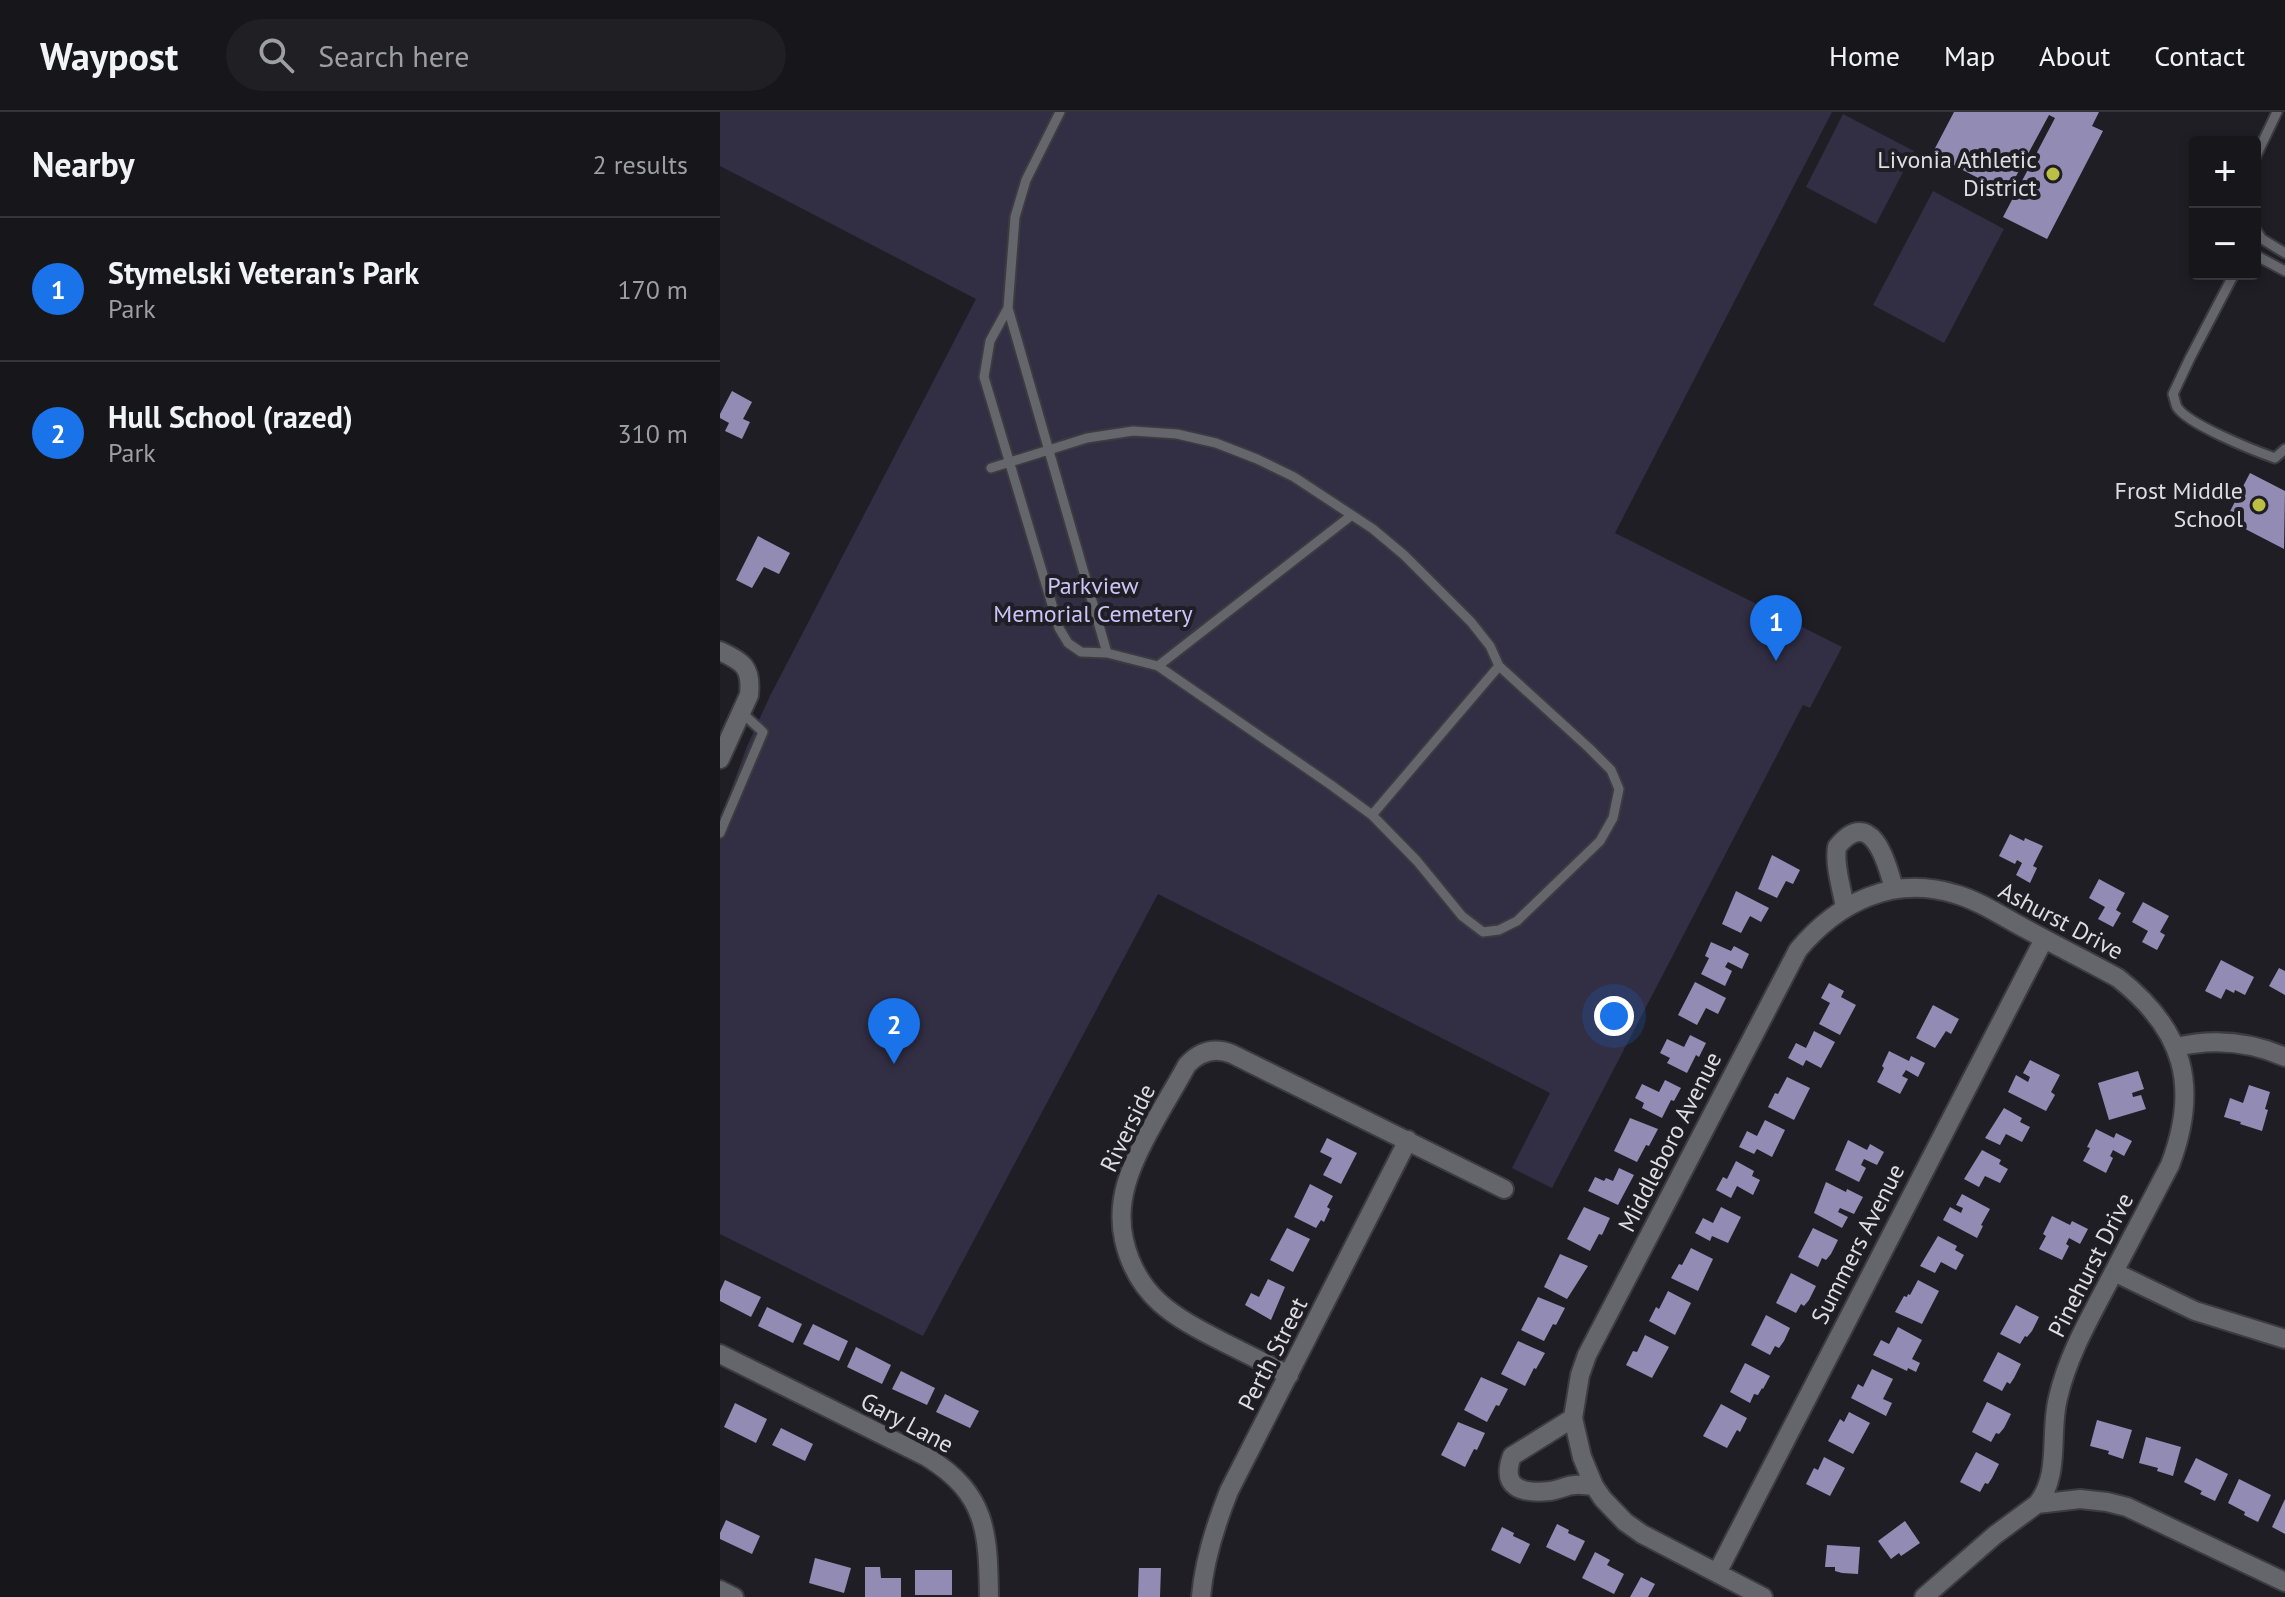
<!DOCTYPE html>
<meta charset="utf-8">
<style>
body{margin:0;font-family:"PT Sans",sans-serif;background:#201f24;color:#f1f3f6}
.controls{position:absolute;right:24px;top:24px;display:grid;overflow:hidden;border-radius:8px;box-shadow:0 4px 12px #0003}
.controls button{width:72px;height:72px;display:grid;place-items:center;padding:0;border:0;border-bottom:2px solid #36353a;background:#17161b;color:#f1f3f6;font:40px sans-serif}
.you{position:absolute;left:894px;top:904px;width:28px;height:28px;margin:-20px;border:6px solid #fff;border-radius:50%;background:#1a73e8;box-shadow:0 0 0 12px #1a73e833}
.badge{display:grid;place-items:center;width:52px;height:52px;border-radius:50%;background:#1a73e8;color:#fff;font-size:26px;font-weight:700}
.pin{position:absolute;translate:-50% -66px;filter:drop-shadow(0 2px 4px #0008)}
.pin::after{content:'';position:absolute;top:42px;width:28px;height:24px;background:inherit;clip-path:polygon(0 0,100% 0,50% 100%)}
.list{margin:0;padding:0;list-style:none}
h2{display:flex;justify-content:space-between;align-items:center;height:104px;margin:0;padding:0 32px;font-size:34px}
h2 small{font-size:26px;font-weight:400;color:#9e9fa3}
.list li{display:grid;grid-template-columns:52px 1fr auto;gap:24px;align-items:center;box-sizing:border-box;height:144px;padding:0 32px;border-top:2px solid #36353a}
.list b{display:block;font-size:30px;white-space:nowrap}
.list p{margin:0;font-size:26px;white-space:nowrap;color:#9e9fa3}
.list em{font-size:26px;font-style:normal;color:#9e9fa3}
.icon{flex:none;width:44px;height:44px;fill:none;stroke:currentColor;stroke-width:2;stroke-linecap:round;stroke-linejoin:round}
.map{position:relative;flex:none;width:1565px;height:1485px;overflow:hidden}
header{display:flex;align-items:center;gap:48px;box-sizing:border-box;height:112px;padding:0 40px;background:#17161b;border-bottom:2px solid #36353a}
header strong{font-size:38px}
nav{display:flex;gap:44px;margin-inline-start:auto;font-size:28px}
.search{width:560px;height:72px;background:#201f24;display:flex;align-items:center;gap:20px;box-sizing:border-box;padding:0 28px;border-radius:44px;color:#9e9fa3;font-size:30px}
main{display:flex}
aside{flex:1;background:#17161b}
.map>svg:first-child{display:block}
</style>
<header>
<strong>Waypost</strong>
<div class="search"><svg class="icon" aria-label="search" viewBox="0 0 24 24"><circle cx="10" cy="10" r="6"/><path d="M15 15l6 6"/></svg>Search here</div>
<nav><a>Home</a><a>Map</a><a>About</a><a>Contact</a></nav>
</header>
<main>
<aside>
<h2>Nearby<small>2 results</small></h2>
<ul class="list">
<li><span class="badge">1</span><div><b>Stymelski Veteran's Park</b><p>Park</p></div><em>170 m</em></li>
<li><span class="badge">2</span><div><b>Hull School (razed)</b><p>Park</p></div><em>310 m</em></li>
</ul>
</aside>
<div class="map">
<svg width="1565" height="1485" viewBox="0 0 1565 1485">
<rect width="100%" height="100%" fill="#1f1e24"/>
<path fill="#322e44" d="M0 0H1112L895 421 1122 535 1090 596 1083 593 832 1076 792 1056 830 981 438 782 203 1224 0 1122V708L27 634 50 584 256 187 0 54Z
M1123 2 1194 39 1156 112 1086 75Z
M1213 79 1284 117 1224 231 1153 193Z"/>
<path fill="#928cb5" d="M1234 0H1379L1372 14 1383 19 1327 127 1283 105 1335 6 1329 3 1287 81 1212 42Z
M12 279 32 290 23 307 30 310 22 327 5 319 9 311 0 306V302Z
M1530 361 1565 379 1564 437 1506 407Z
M38 424 70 441 59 462 44 455 32 476 16 468Z
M1290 722 1304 729 1305 726 1323 734 1313 754 1317 756 1310 771 1296 763 1302 751 1297 748 1295 752 1279 744Z
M1052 743 1080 758 1073 772 1066 769 1057 786 1038 777Z
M1379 767 1405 781 1396 798 1401 801 1393 815 1378 807 1385 795 1369 786Z
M1016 779 1049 796 1041 810 1030 804 1021 821 1002 812Z
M1423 790 1449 804 1440 820 1445 823 1437 838 1422 830 1428 819 1412 810Z
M991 830 1011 839 1014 834 1029 842 1022 857 1008 850 1005 855 1012 859 1005 874 981 862 989 846 985 844Z
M1501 848 1534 865 1525 883 1515 878 1514 881 1506 877 1501 887 1485 879Z
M1559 856 1565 859V883L1549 874Z
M975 870 1006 886 998 902 986 896 977 913 958 903Z
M1109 871 1124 879 1121 885 1136 893 1120 923 1099 912 1110 891 1101 886Z
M1213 893 1239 907 1231 922 1226 919 1215 936 1196 926Z
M1094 919 1115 930 1101 956 1086 948 1083 954 1068 946 1076 931 1086 936Z
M970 923 986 931 979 945 976 943 967 961 947 951 950 946 940 941 947 927 964 935Z
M1169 939 1189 949 1191 944 1205 951 1198 965 1186 958 1182 964 1188 967 1180 982 1157 970 1164 956 1162 954Z
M1310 948 1340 963 1331 980 1335 983 1326 999 1288 980 1296 963 1308 970 1310 965 1303 961Z
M1418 959 1424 977 1412 981 1413 985 1421 983 1426 997 1389 1008 1378 971Z
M1067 965 1090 976 1074 1008 1048 995 1055 981 1058 982Z
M945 968 961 976 954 989 951 988 942 1006 922 996 924 991 915 986 922 972 939 980Z
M1529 973 1550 980 1545 997 1548 998 1542 1019 1520 1012 1521 1010 1504 1005 1510 986 1523 991Z
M1284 996 1302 1006 1300 1010 1310 1015 1302 1030 1286 1022 1280 1033 1265 1026Z
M910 1006 938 1017 929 1034 926 1033 917 1050 894 1039Z
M1045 1008 1065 1018 1052 1045 1037 1037 1034 1042 1019 1035 1027 1019 1037 1024Z
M1376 1017 1394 1026 1396 1021 1412 1029 1404 1044 1393 1038 1390 1044 1393 1046 1386 1061 1363 1049 1370 1036 1367 1035Z
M607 1026 637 1041 621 1072 603 1063 612 1046 600 1040Z
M1128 1028 1147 1038 1150 1032 1164 1040 1157 1053 1144 1047 1141 1053 1146 1056 1139 1070 1115 1058Z
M1262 1038 1281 1048 1279 1052 1288 1057 1280 1071 1265 1064 1259 1075 1244 1067Z
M1016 1049 1034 1059 1032 1064 1040 1068 1033 1083 1017 1074 1011 1086 996 1078 1003 1065 1007 1067Z
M899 1056 914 1063 898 1093 868 1079 875 1065 884 1069 886 1066 893 1069Z
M1106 1070 1126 1080 1127 1077 1143 1085 1134 1102 1120 1096 1118 1100 1128 1105 1122 1116 1094 1101Z
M590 1072 613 1084 607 1095 610 1097 604 1110 601 1108 596 1116 574 1105Z
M1242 1082 1270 1097 1261 1113 1263 1114 1257 1126 1223 1108 1230 1095 1241 1101 1243 1096 1236 1093Z
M864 1095 890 1106 882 1123 879 1122 870 1139 847 1127Z
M1001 1095 1021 1105 1008 1131 992 1124 990 1129 975 1121 983 1106 993 1111Z
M1332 1104 1350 1113 1352 1109 1368 1117 1360 1132 1349 1126 1346 1132 1349 1134 1342 1148 1319 1137 1326 1124 1323 1122Z
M567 1116 590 1127 573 1160 550 1148Z
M1093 1116 1118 1128 1111 1142 1106 1148 1102 1146 1098 1155 1078 1145Z
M1218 1124 1237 1134 1235 1138 1244 1143 1236 1158 1221 1150 1215 1161 1200 1154Z
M971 1136 993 1147 978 1179 951 1166 959 1152 962 1153Z
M840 1142 868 1154 847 1187 824 1175Z
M1071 1161 1096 1174 1089 1188 1084 1194 1081 1192 1076 1201 1056 1191Z
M548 1167 565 1175 551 1208 525 1193 531 1181 539 1185Z
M5 1168 41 1185 31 1205 0 1189V1179Z
M1198 1168 1219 1179 1202 1212 1175 1200 1184 1184 1187 1185 1188 1182 1190 1183Z
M948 1179 971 1191 955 1223 929 1209 936 1195 939 1197Z
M818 1185 845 1196 836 1213 833 1212 824 1229 801 1218Z
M1296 1193 1319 1205 1312 1219 1307 1225 1305 1224 1300 1232 1280 1222Z
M47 1195 82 1212 73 1231 38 1214Z
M1046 1203 1070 1216 1064 1229 1059 1236 1055 1234 1050 1243 1031 1233Z
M93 1212 128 1229 119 1249 83 1232Z
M1178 1215 1202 1228 1192 1247 1200 1251 1196 1260 1188 1256 1187 1259 1153 1243 1161 1228 1169 1232Z
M925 1223 949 1235 932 1266 906 1253 913 1239 917 1240Z
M798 1229 825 1241 816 1257 814 1256 805 1274 781 1262Z
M136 1235 171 1253 162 1272 127 1255Z
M1278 1240 1301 1252 1294 1266 1290 1272 1287 1270 1282 1279 1263 1269Z
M1025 1251 1050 1264 1043 1277 1042 1276 1038 1283 1034 1282 1030 1291 1010 1280Z
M1152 1257 1173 1267 1163 1287 1172 1291 1166 1304 1131 1286 1138 1272 1143 1275Z
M181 1259 215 1276 207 1293 172 1277Z
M761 1265 788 1277 779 1294 776 1293 767 1310 744 1298Z
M225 1282 259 1299 250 1316 216 1300Z
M1267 1290 1291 1302 1284 1316 1279 1322 1276 1321 1271 1330 1252 1320Z
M15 1291 47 1307 36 1331 4 1315Z
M1001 1292 1027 1306 1020 1320 1017 1318 1007 1336 983 1324Z
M1129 1300 1150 1311 1133 1342 1108 1329 1120 1307 1124 1310Z
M1377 1308 1412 1318 1403 1347 1388 1342 1389 1339 1370 1334Z
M738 1310 765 1321 757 1338 754 1337 745 1355 721 1343Z
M61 1316 93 1332 85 1349 52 1333Z
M1426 1325 1461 1335 1453 1364 1437 1359 1438 1356 1419 1351Z
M1256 1340 1279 1352 1272 1366 1268 1372 1265 1371 1260 1380 1240 1370Z
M1104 1345 1125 1356 1110 1384 1086 1372 1094 1356 1098 1358Z
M1476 1346 1508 1362 1495 1389 1480 1382 1482 1379 1464 1370Z
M1519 1367 1551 1383 1538 1410 1524 1403 1525 1400 1508 1391Z
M1565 1387V1422L1552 1415Z
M6 1408 40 1424 32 1442 0 1427V1421Z
M1185 1409 1200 1431 1187 1440 1181 1444 1179 1441 1171 1447 1158 1429Z
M837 1412 849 1418 848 1421 865 1429 855 1449 826 1435Z
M782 1415 794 1421 793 1424 810 1432 800 1452 771 1438Z
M1107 1433 1140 1435 1138 1462 1122 1461 1115 1459V1455H1105Z
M875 1440 890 1448 887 1453 904 1462 894 1482 862 1466Z
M95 1446 131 1456 124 1481 89 1471Z
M145 1455H160L161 1466H181V1485H145Z
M419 1456H441L440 1485H418Z
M195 1458H232V1483H195Z
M921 1465 935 1472 928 1485H910Z"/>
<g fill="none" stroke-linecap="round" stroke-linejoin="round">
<defs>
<path id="service" d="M1535 46 1557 0
M1535 117 1542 127 1565 141
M1535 143 1565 159
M1514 162 1470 246 1453 282C1455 287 1455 291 1457 295 1467 312 1535 339 1555 346L1565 337
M288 196 387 541
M271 356 367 326 413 319 457 322 496 331 537 347 574 365 653 417 684 443 751 510 770 534 779 554 869 636 891 658 899 677 893 706 880 729 797 809 779 818 763 820 742 804 697 749 652 703 611 673 438 554 387 541 361 540 348 531 339 516 264 265 270 229 288 196 295 105 306 68 340 0
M438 554 632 403
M652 703 779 554
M0 721 43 620 21 600"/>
<path id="minor" d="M0 539C23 550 32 555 29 583L0 647
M1125 796C1122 777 1114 753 1117 735 1151 693 1167 750 1174 777
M1456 935C1494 926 1529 929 1565 945
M1394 1160 1475 1199 1565 1227
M0 1242 207 1345C267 1382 268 1420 269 1485
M569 1263C547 1252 525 1241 503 1230 454 1205 417 1185 404 1128 400 1110 401 1091 406 1073 416 1036 448 988 467 953 480 939 495 935 512 942L784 1077
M853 1306 792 1344C780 1376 802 1382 830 1379 839 1378 847 1373 855 1373 861 1372 868 1374 874 1374
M997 1461 1324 827
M0 1478 14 1485
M481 1485C484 1448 495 1414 509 1379L688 1028
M1043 1485 922 1422 905 1410 883 1387 874 1374 862 1345 853 1306 860 1263 867 1243 1078 838C1118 790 1173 763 1235 782 1260 789 1283 805 1306 817 1337 834 1367 849 1398 866 1464 918 1480 974 1450 1053 1429 1093 1408 1133 1387 1173 1368 1209 1347 1246 1338 1286 1329 1321 1341 1363 1317 1392
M1204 1485 1275 1423 1317 1392 1360 1387 1387 1390 1407 1395 1565 1470"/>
</defs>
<use href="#service" stroke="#3c3b40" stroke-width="13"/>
<use href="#minor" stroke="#3c3b40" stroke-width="22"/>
<use href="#service" stroke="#65656c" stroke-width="9"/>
<use href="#minor" stroke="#65656c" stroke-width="18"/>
</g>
<g fill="#bbc045" stroke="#1f1e24" stroke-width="3">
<circle cx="1333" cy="62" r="8"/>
<circle cx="1539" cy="393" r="8"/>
</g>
<g text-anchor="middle" stroke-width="8" stroke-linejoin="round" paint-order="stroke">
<g font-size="24" fill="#dedde2" stroke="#1f1e24" text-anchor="end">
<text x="1317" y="56">Livonia Athletic<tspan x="1317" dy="28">District</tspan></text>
<text x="1523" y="387">Frost Middle<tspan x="1523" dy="28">School</tspan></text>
</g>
<g font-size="24" fill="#ccc4f8" stroke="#1f1e24">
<text x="373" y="482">Parkview<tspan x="373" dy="28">Memorial Cemetery</tspan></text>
</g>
<g font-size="24" fill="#dedde2" stroke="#1f1e24">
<text transform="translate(1341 809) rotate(28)" y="8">Ashurst Drive</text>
<text transform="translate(408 1016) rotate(-64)" y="8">Riverside</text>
<text transform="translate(950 1030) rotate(-63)" y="8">Middleboro Avenue</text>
<text transform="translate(1138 1132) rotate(-63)" y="8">Summers Avenue</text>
<text transform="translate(1371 1153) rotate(-63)" y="8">Pinehurst Drive</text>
<text transform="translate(553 1242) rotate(-63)" y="8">Perth Street</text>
<text transform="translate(187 1311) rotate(28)" y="8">Gary Lane</text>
</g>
</g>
</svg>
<div class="controls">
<button>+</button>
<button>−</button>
</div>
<div class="you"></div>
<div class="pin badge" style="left:1056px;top:549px">1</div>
<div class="pin badge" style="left:174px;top:952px">2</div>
</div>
</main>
